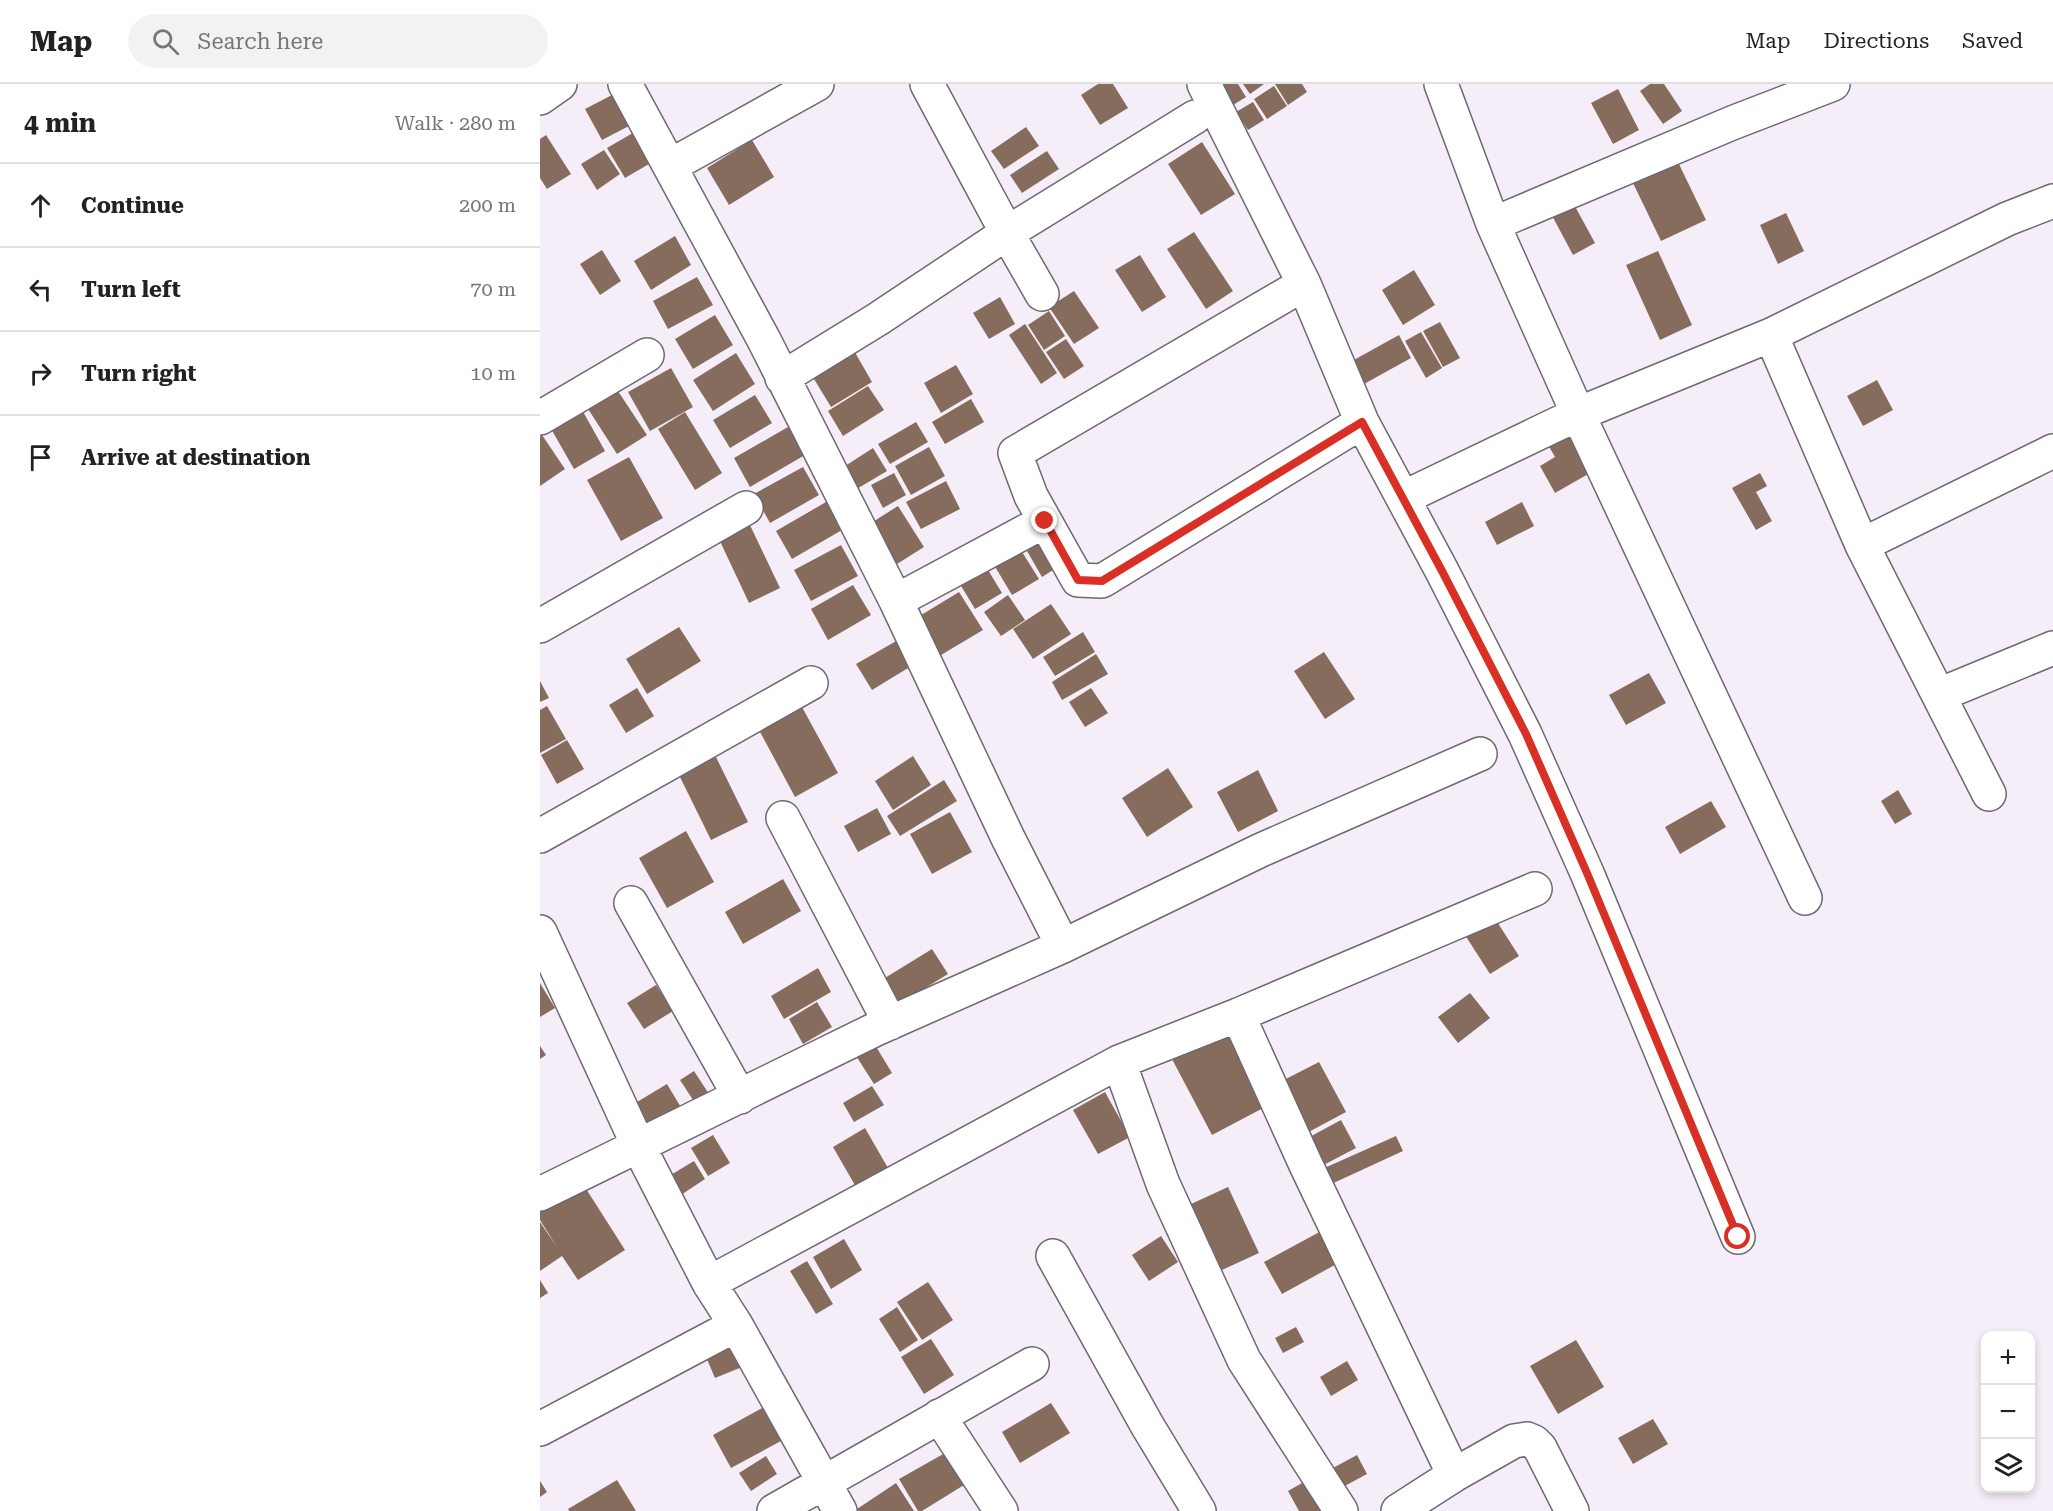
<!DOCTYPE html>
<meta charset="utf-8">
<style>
body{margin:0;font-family:"Roboto Serif",serif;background:#f2f2f2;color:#222}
.controls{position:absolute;right:18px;bottom:18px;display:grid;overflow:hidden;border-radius:12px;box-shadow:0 3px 9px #0003}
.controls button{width:54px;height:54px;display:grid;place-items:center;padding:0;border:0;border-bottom:2px solid #e0e0e0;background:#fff;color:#222;font:30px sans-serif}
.stop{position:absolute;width:18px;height:18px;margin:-14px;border:4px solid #d93025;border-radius:50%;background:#fff}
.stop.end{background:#d93025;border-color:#fff;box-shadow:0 2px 6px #0008}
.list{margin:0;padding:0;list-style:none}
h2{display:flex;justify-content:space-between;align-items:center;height:78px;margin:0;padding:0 24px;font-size:26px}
h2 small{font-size:20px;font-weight:400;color:#767676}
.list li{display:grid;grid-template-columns:39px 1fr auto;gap:18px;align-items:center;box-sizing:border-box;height:84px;padding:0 24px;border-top:2px solid #e0e0e0}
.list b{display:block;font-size:22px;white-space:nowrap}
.list em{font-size:20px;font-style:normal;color:#767676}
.icon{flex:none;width:33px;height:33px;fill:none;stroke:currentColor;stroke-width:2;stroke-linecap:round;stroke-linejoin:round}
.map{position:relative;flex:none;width:1513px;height:1427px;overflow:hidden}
header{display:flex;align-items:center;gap:36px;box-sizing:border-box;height:84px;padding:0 30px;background:#fff;border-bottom:2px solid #e0e0e0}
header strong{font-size:28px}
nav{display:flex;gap:33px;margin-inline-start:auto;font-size:21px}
.search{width:420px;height:54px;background:#f2f2f2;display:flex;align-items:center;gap:15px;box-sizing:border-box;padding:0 21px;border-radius:33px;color:#767676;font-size:22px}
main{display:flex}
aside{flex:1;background:#fff}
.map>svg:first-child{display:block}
</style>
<header>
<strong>Map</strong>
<div class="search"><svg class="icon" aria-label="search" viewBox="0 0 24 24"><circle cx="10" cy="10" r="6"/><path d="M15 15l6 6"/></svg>Search here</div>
<nav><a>Map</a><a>Directions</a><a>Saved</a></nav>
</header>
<main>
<aside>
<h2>4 min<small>Walk · 280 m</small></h2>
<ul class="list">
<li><svg class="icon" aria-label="ahead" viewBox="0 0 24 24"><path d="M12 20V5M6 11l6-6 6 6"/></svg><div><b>Continue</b></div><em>200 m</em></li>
<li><svg class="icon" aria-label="left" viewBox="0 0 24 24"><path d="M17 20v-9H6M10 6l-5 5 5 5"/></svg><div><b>Turn left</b></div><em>70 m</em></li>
<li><svg class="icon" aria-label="right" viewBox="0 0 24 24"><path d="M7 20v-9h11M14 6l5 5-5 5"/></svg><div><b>Turn right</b></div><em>10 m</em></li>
<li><svg class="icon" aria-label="arrive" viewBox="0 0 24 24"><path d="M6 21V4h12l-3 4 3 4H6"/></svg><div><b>Arrive at destination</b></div></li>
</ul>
</aside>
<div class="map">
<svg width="1513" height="1427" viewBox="0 0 1513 1427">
<rect width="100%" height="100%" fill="#f5eef8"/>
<path fill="#866c5d" d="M558 0H573L588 24 560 41 541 11Z
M676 0H698L706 13 685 26Z
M703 0H724L710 10Z
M735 0H762L767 8 748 21Z
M1110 0H1124L1142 27 1123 40 1100 7Z
M734 2 747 22 727 35 714 15Z
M1078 5 1099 46 1073 60 1051 19Z
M72 11 89 42 62 56 45 25Z
M713 18 724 36 708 46 696 28Z
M103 43 121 73 85 94 67 64Z
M486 43 499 62 464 85 451 67Z
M6 51 31 90 7 105 0 94V55Z
M212 56 234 93 189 121 167 84Z
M662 58 695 110 661 131 628 80Z
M64 66 80 90 57 106 41 80Z
M507 67 519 85 482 109 470 91Z
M1137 76 1166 136 1121 157 1092 97Z
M1031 115 1055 159 1033 171 1009 126Z
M1246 129 1264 167 1238 180 1220 141Z
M654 148 693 207 666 225 627 165Z
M135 152 151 181 111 206 94 177Z
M62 166 81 197 60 211 40 180Z
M1118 167 1152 241 1120 256 1086 181Z
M600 171 626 213 602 228 575 186Z
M874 186 895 221 863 241 842 206Z
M157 193 173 221 128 245 113 217Z
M534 207 559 244 534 260 509 223Z
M460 213 475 240 449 255 433 229Z
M509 227 525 252 504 266 488 241Z
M175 231 193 261 153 285 135 255Z
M900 238 920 274 903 283 883 247Z
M485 240 517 289 501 300 469 251Z
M881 248 902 284 886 294 865 257Z
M859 251 871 274 824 300 812 277Z
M526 255 544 282 524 295 506 268Z
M313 265 332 298 291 323 271 290Z
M196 269 215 300 173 327 153 296Z
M416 281 433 310 401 329 384 299Z
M131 284 153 323 110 347 88 308Z
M1337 296 1353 326 1323 342 1307 312Z
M72 298 107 351 77 370 43 317Z
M328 302 344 326 303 352 288 327Z
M215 311 232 339 190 364 173 336Z
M431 315 444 338 405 360 392 338Z
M41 324 65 367 34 385 10 343Z
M145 328 182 389 155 406 118 345Z
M376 338 388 358 350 380 338 360Z
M248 343 265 371 210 403 194 374Z
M1027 348 1036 364 1057 385 1015 409 1000 382 1015 373 1007 359Z
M2 351 25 385 0 402V353Z
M389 363 405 392 371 411 355 382Z
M333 364 347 387 315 406 302 384Z
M89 373 123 434 81 457 47 396Z
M263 383 279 411 230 439 214 410Z
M354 389 366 411 343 424 331 401Z
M1220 389 1227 402 1216 408 1232 437 1216 446 1192 404Z
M406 397 420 425 381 445 366 418Z
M286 418 302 446 252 475 236 447Z
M982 418 994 442 957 461 945 438Z
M358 422 384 463 357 480 331 439Z
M209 439 240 504 209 519 178 453Z
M506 455 521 481 502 493 487 467Z
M477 460 499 495 472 511 451 476Z
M301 461 318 492 271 517 254 486Z
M442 476 462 509 435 525 415 492Z
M313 501 331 531 288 556 271 525Z
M419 508 443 546 401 571 378 533Z
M468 511 485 536 461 552 444 528Z
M511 520 531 550 493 575 473 545Z
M139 543 161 577 107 610 86 575Z
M543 548 555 568 515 592 503 573Z
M358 556 373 581 332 606 316 580Z
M784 568 815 615 785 635 754 587Z
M556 570 568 590 522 616 512 598Z
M1109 589 1126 619 1086 641 1069 611Z
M0 597 9 614 0 618Z
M97 604 114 632 86 649 69 621Z
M551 604 568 629 545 643 529 618Z
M7 622 26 655 0 669V626Z
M262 623 298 689 255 713 219 646Z
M27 656 44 685 17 700 1 671Z
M373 672 391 701 353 726 335 697Z
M176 673 208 738 171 756 139 691Z
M628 684 653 723 607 753 582 714Z
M718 686 738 727 698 748 677 708Z
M404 696 417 717 360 752 347 732Z
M1358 706 1372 730 1355 740 1341 717Z
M1171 717 1186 743 1140 770 1125 743Z
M337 724 351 750 318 768 304 742Z
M410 728 432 768 392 790 370 750Z
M146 747 174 798 127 824 99 774Z
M243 795 261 827 203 860 185 828Z
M954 833 979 872 950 890 925 851Z
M392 865 408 890 356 922 340 897Z
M278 884 291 908 244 935 231 912Z
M0 899 15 924 0 933Z
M116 901 133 927 104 945 87 919Z
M930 909 950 934 918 959 898 933Z
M277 918 292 943 263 960 249 935Z
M688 947 727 1022 672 1051 632 975Z
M332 956 352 989 334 1000 313 967Z
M0 962 6 971 0 975Z
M779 978 806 1028 763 1051 736 1000Z
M154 987 169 1010 155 1019 140 996Z
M127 1000 142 1025 107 1047 92 1021Z
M332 1002 344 1021 314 1038 303 1019Z
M565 1008 590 1053 558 1070 533 1026Z
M801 1036 816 1064 778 1084 764 1056Z
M325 1044 352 1091 320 1110 293 1063Z
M173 1051 190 1079 168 1092 151 1064Z
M856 1052 863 1067 787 1102 780 1086Z
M154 1077 165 1095 141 1111 129 1092Z
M43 1100 85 1166 38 1196 22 1172 0 1187V1138L17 1163 0 1136V1128Z
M688 1103 719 1169 682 1186 651 1120Z
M785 1145 802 1177 742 1210 724 1178Z
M621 1152 638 1178 609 1197 592 1171Z
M304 1155 322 1186 291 1205 273 1173Z
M267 1177 293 1220 276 1230 250 1187Z
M0 1196 8 1209 0 1214Z
M388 1198 413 1236 382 1256 357 1218Z
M357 1223 378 1256 360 1268 339 1235Z
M756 1243 764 1258 743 1269 735 1254Z
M195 1253 207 1281 175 1294 163 1266Z
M391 1255 414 1291 384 1310 361 1273Z
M1036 1256 1064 1303 1018 1330 990 1282Z
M807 1277 818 1296 791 1312 780 1293Z
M233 1318 252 1351 191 1384 173 1351Z
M511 1319 530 1349 480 1379 462 1348Z
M1113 1335 1128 1360 1093 1380 1078 1354Z
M405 1369 424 1401 382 1427H378L359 1395Z
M817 1371 827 1390 801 1404 791 1385Z
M226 1372 237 1390 211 1407 199 1389Z
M771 1394 789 1427H759L748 1407Z
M77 1396 96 1427H29L28 1425Z
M0 1397 7 1408 0 1413Z
M356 1399 374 1427H314Z"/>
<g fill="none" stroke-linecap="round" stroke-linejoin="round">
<defs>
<path id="minor" d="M85 0 224 256 356 517 468 754 523 862
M387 0 467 149 502 210
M664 0 764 200 822 338 902 487 985 650 1047 789 1198 1153
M901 0 953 140 1038 330 1265 814
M0 14 20 0
M130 82 277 0
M953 140 1192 39 1293 0
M764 200 475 369 491 412 538 496 562 497 822 338
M1231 251 1322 461 1449 710
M242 294 338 235 467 149 655 33
M0 334 107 271
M863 414 1038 330 1231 251 1467 135 1513 117
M1322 461 1513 367
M356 517 505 437
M0 542 206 424
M1399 611 1513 564
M243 734 350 939
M0 752 271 599
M91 819 200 1013
M0 848 99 1063 169 1199 196 1241 300 1427
M698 931 766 1081 914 1391
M579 978 623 1100 704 1276 801 1427
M0 1110 336 945 523 862 721 766 940 670
M513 1172 607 1341 659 1427
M169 1199 579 978 698 931 995 805
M399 1332 461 1427
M0 1345 196 1241
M234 1427 492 1280
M858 1427 914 1391 974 1357 987 1355 994 1358 1000 1364 1032 1427"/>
</defs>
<use href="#minor" stroke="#6e6870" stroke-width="36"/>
<use href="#minor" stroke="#fff" stroke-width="33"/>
</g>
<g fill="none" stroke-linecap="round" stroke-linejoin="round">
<path stroke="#d93025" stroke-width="8" d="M505 437 538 496 562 497 822 338 902 487 986 650 1047 789 1198 1153"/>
</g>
</svg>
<div class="controls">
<button>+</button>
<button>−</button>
<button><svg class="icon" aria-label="layers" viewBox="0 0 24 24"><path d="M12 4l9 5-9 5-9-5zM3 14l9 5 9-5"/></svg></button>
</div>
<div class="stop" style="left:1198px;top:1153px"></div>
<div class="stop end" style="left:505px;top:437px"></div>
</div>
</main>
